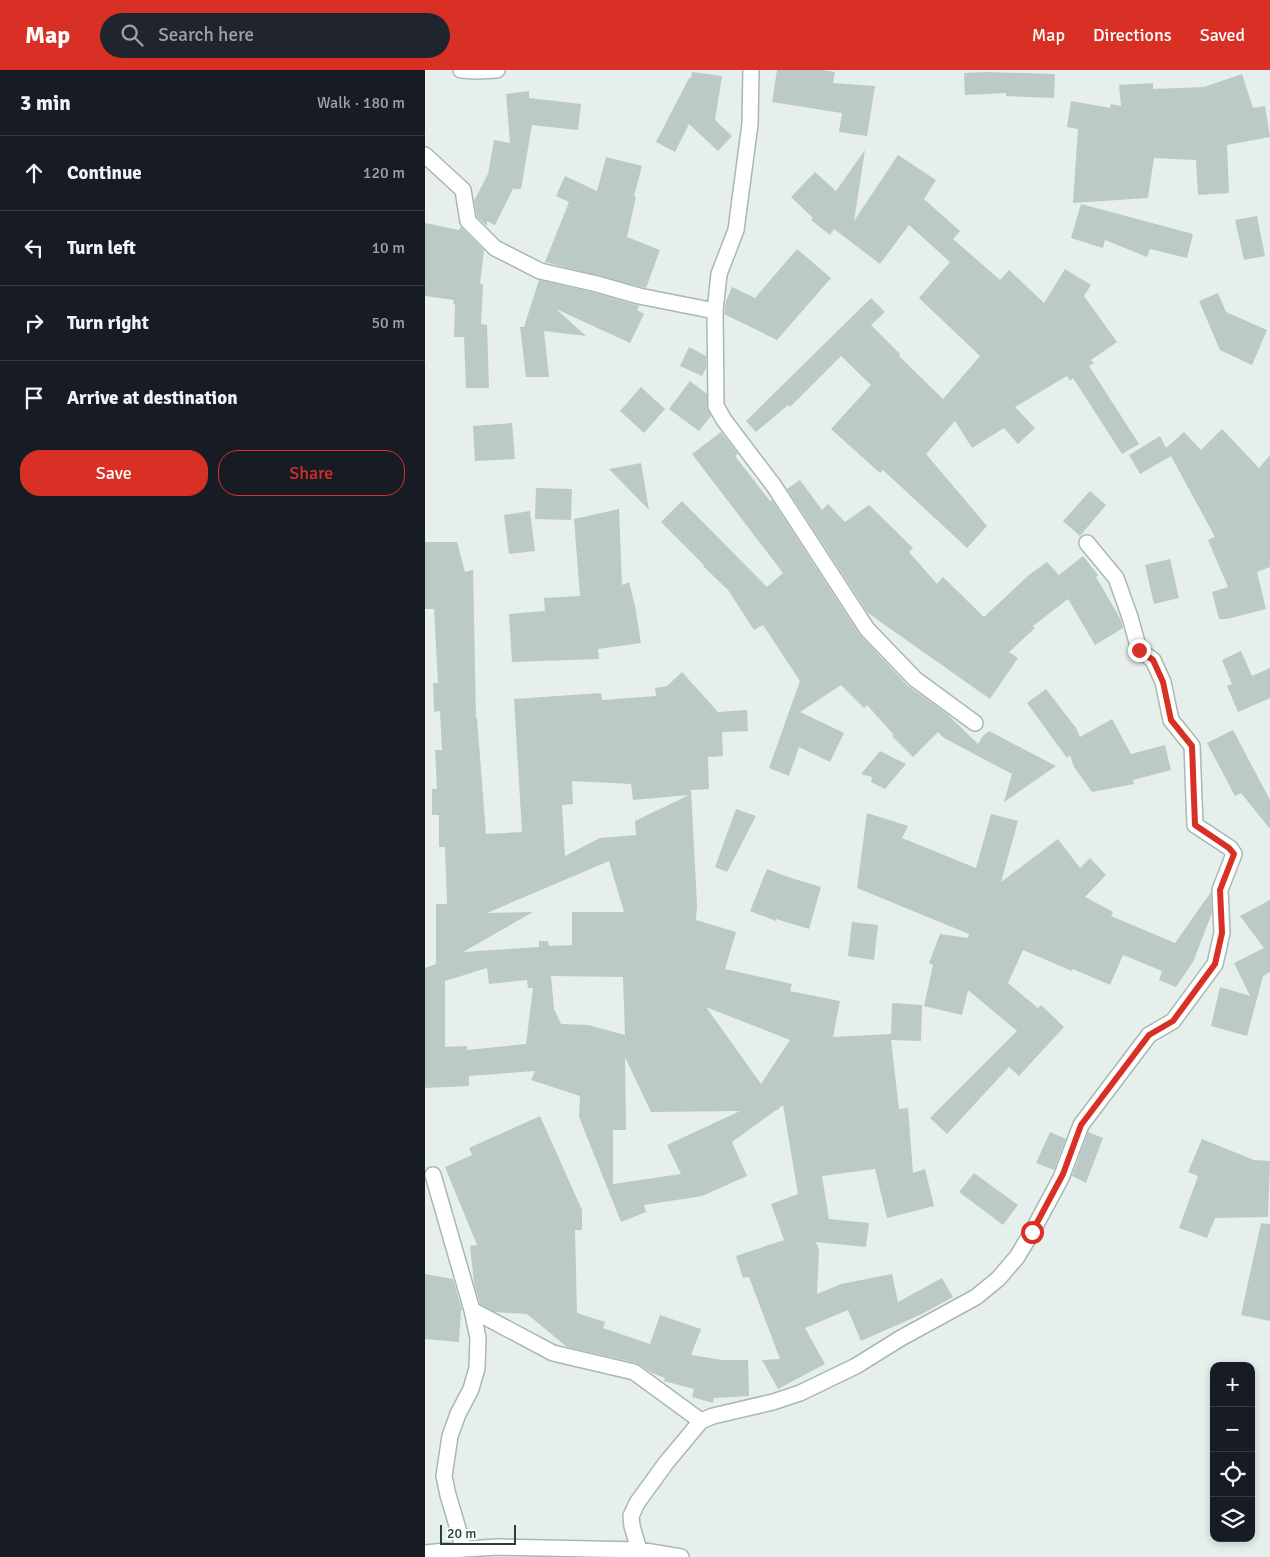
<!DOCTYPE html>
<meta charset="utf-8">
<style>
body{margin:0;font-family:Signika,sans-serif;background:#20242c;color:#f1f3f6}
.controls{position:absolute;right:15px;bottom:15px;display:grid;overflow:hidden;border-radius:10px;box-shadow:0 2px 8px #0003}
.controls button{width:45px;height:45px;display:grid;place-items:center;padding:0;border:0;border-bottom:1px solid #363941;background:#171b24;color:#f1f3f6;font:25px sans-serif}
.scale{position:absolute;left:15px;bottom:12px;width:76px;box-sizing:border-box;padding-left:5px;border:2px solid #24423a;border-top:0;font-size:14px;line-height:18px;white-space:nowrap;color:#24423a;-webkit-text-stroke:4px #f7fbf9;paint-order:stroke}
.stop{position:absolute;width:15px;height:15px;margin:-11px;border:4px solid #d93025;border-radius:50%;background:#fff}
.stop.end{background:#d93025;border-color:#fff;box-shadow:0 1px 5px #0008}
.list{margin:0;padding:0;list-style:none}
h2{display:flex;justify-content:space-between;align-items:center;height:65px;margin:0;padding:0 20px;font-size:21px}
h2 small{font-size:16px;font-weight:400;color:#9ea1a6}
.list li{display:grid;grid-template-columns:32px 1fr auto;gap:15px;align-items:center;box-sizing:border-box;height:75px;padding:0 20px;border-top:1px solid #363941}
.list b{display:block;font-size:19px;white-space:nowrap}
.list em{font-size:16px;font-style:normal;color:#9ea1a6}
.actions{display:flex;gap:10px;padding:15px 20px}
.actions a{flex:1;padding:11px 0;border:1px solid #d93025;border-radius:20px;text-align:center;font-size:18px;color:#d93025}
.actions .main{background:#d93025;color:#fff}
.icon{flex:none;width:28px;height:28px;fill:none;stroke:currentColor;stroke-width:2;stroke-linecap:round;stroke-linejoin:round}
.map{position:relative;flex:none;width:845px;height:1487px;overflow:hidden}
header{display:flex;align-items:center;gap:30px;box-sizing:border-box;height:70px;padding:0 25px;background:#d93025;color:#fff}
header strong{font-size:24px}
nav{display:flex;gap:28px;margin-inline-start:auto;font-size:18px}
.search{width:350px;height:45px;background:#20242c;display:flex;align-items:center;gap:12px;box-sizing:border-box;padding:0 18px;border-radius:28px;color:#9ea1a6;font-size:19px}
main{display:flex}
aside{flex:1;background:#171b24}
.map>svg:first-child{display:block}
</style>
<header>
<strong>Map</strong>
<div class="search"><svg class="icon" aria-label="search" viewBox="0 0 24 24"><circle cx="10" cy="10" r="6"/><path d="M15 15l6 6"/></svg>Search here</div>
<nav><a>Map</a><a>Directions</a><a>Saved</a></nav>
</header>
<main>
<aside>
<h2>3 min<small>Walk · 180 m</small></h2>
<ul class="list">
<li><svg class="icon" aria-label="ahead" viewBox="0 0 24 24"><path d="M12 20V5M6 11l6-6 6 6"/></svg><div><b>Continue</b></div><em>120 m</em></li>
<li><svg class="icon" aria-label="left" viewBox="0 0 24 24"><path d="M17 20v-9H6M10 6l-5 5 5 5"/></svg><div><b>Turn left</b></div><em>10 m</em></li>
<li><svg class="icon" aria-label="right" viewBox="0 0 24 24"><path d="M7 20v-9h11M14 6l5 5-5 5"/></svg><div><b>Turn right</b></div><em>50 m</em></li>
<li><svg class="icon" aria-label="arrive" viewBox="0 0 24 24"><path d="M6 21V4h12l-3 4 3 4H6"/></svg><div><b>Arrive at destination</b></div></li>
</ul>
<div class="actions"><a class="main">Save</a><a>Share</a></div>
</aside>
<div class="map">
<svg width="845" height="1487" viewBox="0 0 845 1487">
<rect width="100%" height="100%" fill="#e6efeb"/>
<path fill="#bbcac4" fill-rule="evenodd" d="M352 0H397L410 2 408 13 450 16 442 66 414 62 417 43 347 32Z
M267 2 297 6 290 50 307 66 293 81 264 54 250 82 231 72 264 8H266Z
M562 2 630 4 629 28 581 26V23L540 25 539 3Z
M817 4 828 38 840 36 845 67 802 75 804 123 773 125 771 90 729 88 723 128 648 133 653 59 642 57 646 31 685 38 686 34 696 36 694 15 728 13V19L779 17Z
M104 21V28L156 34 153 60 107 55 96 119H89V117L70 155 62 151V156L52 147 49 131 63 104 69 70 85 73 81 24Z
M440 80 429 151 473 85 511 110 499 129 535 161 528 169 575 210 584 200 619 233 640 199 666 215 659 226 692 272 666 290 669 293 664 296 714 374 697 384 648 308 645 311 642 306 590 337 610 358 593 374 579 358 547 378 530 351 501 384 562 456 542 478 458 400 455 403 406 359 446 315 416 286 365 337 363 335 331 362 321 351 446 228 460 242 446 255 475 284 474 286 518 329 555 286 494 228 525 192 484 155 455 194 409 159 405 165 386 150 388 148 366 127 390 102 411 121Z
M181 87 217 96 209 126 211 127 202 167 235 180 221 218 120 192 144 132 131 126 140 106 172 121Z
M656 134 768 164 762 188 725 179 722 187 680 170 678 178 646 168Z
M832 146 840 186 819 190 810 150Z
M0 153 34 160 36 157 59 180 55 214H58L56 254 62 255 64 318H41L39 267H29L30 234H28L29 230 0 226Z
M372 179 406 208 352 270 299 244 301 231 307 217 330 228Z
M114 210 170 223 214 236 212 240 219 244 205 273 131 239 161 266 119 261 124 307H101L95 257H99Z
M793 223 801 242 842 260 827 295 795 280 774 231Z
M264 277 281 286V298L277 306 255 296Z
M265 311 282 324V337L286 346 274 361 244 339Z
M216 317 240 339 219 363 195 341Z
M87 353 90 389 50 391 48 356Z
M797 359 834 398 845 385V497L832 502 841 539 802 549H794L787 522 803 517 783 470 790 467 746 386 715 404 704 385 735 366 741 378 759 362 776 380Z
M296 362 313 384 310 386 345 431 347 430 434 564 483 616 522 644 553 674 558 666 564 661 631 696 579 732 587 704 519 668 513 662 488 687 467 666 469 665 442 635 439 638 416 615 375 642 419 663 405 692 374 677 364 706 344 698 375 611 338 555 329 560 303 520 278 496 279 495 236 452 257 431 342 517 358 503 267 384Z
M216 393 224 440 184 399Z
M375 410 397 440 403 434 420 452 444 435 488 478 484 482 512 514 518 507 559 547 605 504 622 492 634 505 658 486 673 505 671 507 696 550 698 558 670 575 643 529 608 556 610 558 584 582 593 588 565 629 443 543 362 419Z
M111 418 147 419 146 450 110 449Z
M665 421 681 435 655 466 638 451Z
M194 439 197 515 204 512 210 536 216 573 173 579 174 589 87 592 84 544 120 541 119 528 155 526 149 449Z
M105 441 110 481 84 484 79 445Z
M0 472H32L40 502 48 500 51 648H52L61 764 97 762 89 629 176 623 177 630 231 626 230 618 242 616 257 602 293 642 322 640 323 661 297 662 298 686 283 687 284 719 266 720 272 835 271 850 311 862 300 899 367 914 365 921 415 931 408 967 466 964V966L467 933 497 935 496 971 466 970 474 1039 483 1038 488 1103 500 1099 509 1136 462 1148 450 1099 397 1106 404 1149 444 1153 441 1177 391 1172 394 1179 392 1224 416 1214 467 1204 473 1232 517 1208 528 1227 497 1244 436 1271 423 1240 380 1258 400 1294 353 1319 337 1290 355 1289 324 1207 318 1208 311 1186 359 1170 346 1134 373 1124 358 1035 353 1039 354 1040H351L307 1072 322 1106 277 1126 219 1135 221 1142 196 1152 154 1047 155 1026 106 1010 110 1001 44 1006V1016L0 1018V898L11 894V834H22L20 777H14V745H7V719H12L10 680H17L15 641 9 642 8 613H13L9 539H0ZM147 711 206 714 208 730 264 725 210 751 211 765 175 768 140 786 137 735 148 734ZM184 791 199 842H147V875L124 876 123 871H114V877L38 882 108 842 62 843ZM62 898 64 914 102 910 103 918H108L101 974 42 980V976L20 977V911ZM126 906 198 907 200 965 163 955 136 954 129 939ZM281 937 365 970 336 1014ZM200 987 226 1042 315 1041 242 1075 256 1104 188 1114V1060H201Z
M745 489 754 528 729 534 720 495Z
M816 581 827 606 845 598V628L813 642 802 616 807 614 797 590Z
M621 619 651 658 655 667 687 649 706 684 740 675 746 700 708 710 709 714 667 722 649 697 645 685 642 688 602 633Z
M808 660 845 730V759L816 723 810 726 782 673Z
M455 681 481 694 460 719 446 712 447 707 436 704Z
M311 739 331 746 302 802 290 797Z
M442 743 483 756 477 768 551 798 566 744 593 751 576 812 633 769 655 798 665 788 681 805 660 827 688 842 686 846 750 873 786 822 787 843 768 892 751 917 734 910 737 901 698 885 685 915 648 899 647 901 598 880 583 913 613 938 616 935 639 957 594 1006 584 997 522 1064 505 1048 592 961 543 920 537 945 499 936 508 895 504 893 515 864 543 868 544 864 432 818Z
M342 799 363 807 396 817 384 859 351 849V851L325 841Z
M845 830V902L838 906 822 966 786 956 795 917 825 926 809 893 839 878 815 846Z
M427 852 453 855 449 890 423 886Z
M115 1046 157 1140V1160H150L152 1243 180 1252 178 1258 225 1274 235 1245 276 1259 266 1285 297 1290H323L324 1326 289 1328 288 1333 267 1327 269 1319 239 1311 240 1308 227 1303 212 1293 142 1277 102 1244 70 1242 55 1234 49 1213 45 1176 52 1175 20 1097 47 1085 44 1078Z
M625 1062 641 1069 629 1100 611 1093Z
M663 1062 678 1068 661 1113 647 1106Z
M777 1069 829 1090 845 1091 843 1147 790 1148 782 1168 754 1158 773 1106 763 1102Z
M549 1103 593 1135 578 1155 534 1122Z
M836 1153 845 1154V1251L816 1245Z
M0 1204 28 1209 37 1240H36L34 1272 0 1269Z"/>
<g fill="none" stroke-linecap="round" stroke-linejoin="round">
<defs>
<path id="street" d="M36 0 51 1 72 0
M326 0 325 54 311 160 294 204 290 241 291 336 299 350 349 416 442 559 490 609 550 653
M0 85 38 120 43 151 70 178 115 201 172 214 214 226 290 241
M8 1105 47 1240 53 1268 52 1298 46 1319 33 1344 25 1366 19 1406 23 1425 39 1479
M47 1240 128 1283 209 1302 276 1351
M214 1480 207 1456 206 1446 212 1433 241 1393 276 1351 288 1346 348 1332 375 1323 431 1296 476 1268 551 1227 573 1209 592 1187 607 1162 636 1108 656 1055 724 965 748 951 790 894 797 863 795 820 809 784 805 778 770 755 767 676 746 650 738 612 728 590 714 580 705 547 691 508 662 473
M0 1483 39 1479 73 1477 214 1480 256 1487"/>
</defs>
<use href="#street" stroke="#a8b8b2" stroke-width="18"/>
<use href="#street" stroke="#fff" stroke-width="15"/>
</g>
<g fill="none" stroke-linecap="round" stroke-linejoin="round">
<path stroke="#d93025" stroke-width="6" d="M607 1162 638 1104 656 1055 724 965 748 951 790 894 797 863 795 820 809 784 804 778 770 755 767 676 746 650 738 612 728 590 714 580"/>
</g>
</svg>
<div class="controls">
<button>+</button>
<button>−</button>
<button><svg class="icon" aria-label="locate" viewBox="0 0 24 24"><circle cx="12" cy="12" r="6"/><path d="M12 2v4M12 18v4M2 12h4M18 12h4"/></svg></button>
<button><svg class="icon" aria-label="layers" viewBox="0 0 24 24"><path d="M12 4l9 5-9 5-9-5zM3 14l9 5 9-5"/></svg></button>
</div>
<div class="scale">20 m</div>
<div class="stop" style="left:607px;top:1162px"></div>
<div class="stop end" style="left:714px;top:580px"></div>
</div>
</main>
